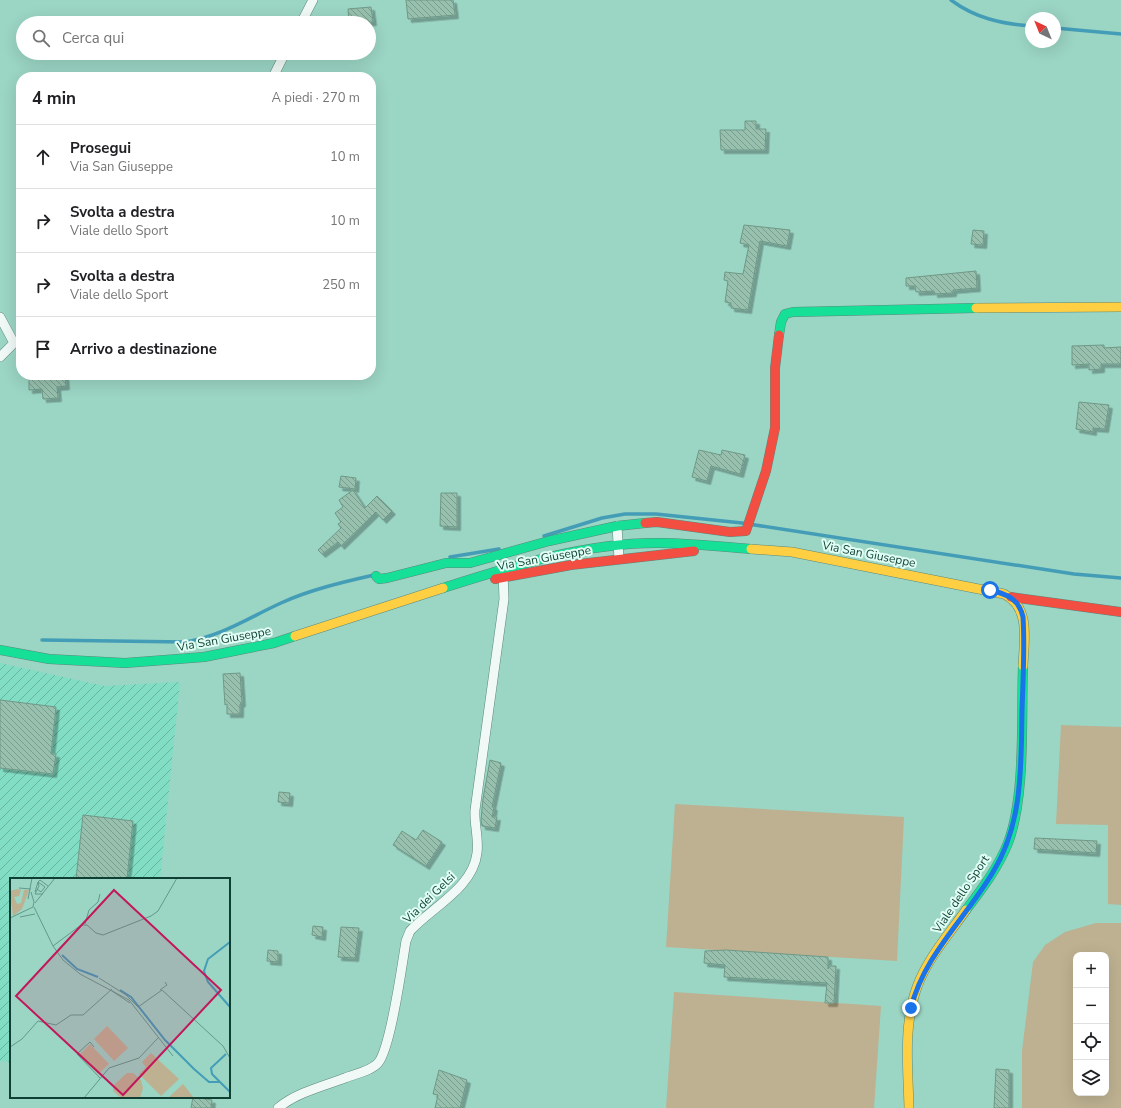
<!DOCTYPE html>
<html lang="it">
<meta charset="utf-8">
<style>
body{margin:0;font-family:"Nunito Sans",sans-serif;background:#f6f6f6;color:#202124}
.controls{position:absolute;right:12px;bottom:12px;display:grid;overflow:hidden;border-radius:8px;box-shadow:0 4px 16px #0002}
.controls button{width:36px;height:36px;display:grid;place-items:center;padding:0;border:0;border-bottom:1px solid #e0e0e0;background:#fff;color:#202124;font:20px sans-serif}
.compass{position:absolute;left:1025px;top:12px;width:36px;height:36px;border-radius:50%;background:#fff;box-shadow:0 4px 16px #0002;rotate:317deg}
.stop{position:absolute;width:12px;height:12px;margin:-9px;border:3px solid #1a73e8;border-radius:50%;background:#fff}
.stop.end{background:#1a73e8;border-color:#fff;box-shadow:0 1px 4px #0008}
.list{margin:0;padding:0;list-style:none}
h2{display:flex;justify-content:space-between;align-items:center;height:52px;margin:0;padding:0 16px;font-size:17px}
h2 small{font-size:13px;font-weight:400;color:#757577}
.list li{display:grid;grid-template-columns:26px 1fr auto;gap:12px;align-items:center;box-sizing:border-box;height:64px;padding:0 16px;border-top:1px solid #e0e0e0}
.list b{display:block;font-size:15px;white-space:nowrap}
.list p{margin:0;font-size:13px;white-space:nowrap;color:#757577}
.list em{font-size:13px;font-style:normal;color:#757577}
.icon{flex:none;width:22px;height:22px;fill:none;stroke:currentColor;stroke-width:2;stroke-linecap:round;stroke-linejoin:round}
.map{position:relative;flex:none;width:1121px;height:1108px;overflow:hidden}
.search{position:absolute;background:#fff;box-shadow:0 4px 16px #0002;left:16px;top:16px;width:360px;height:44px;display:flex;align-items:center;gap:10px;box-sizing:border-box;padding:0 14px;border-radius:22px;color:#757577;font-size:15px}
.panel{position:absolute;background:#fff;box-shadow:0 4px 16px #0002;left:16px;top:72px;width:360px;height:308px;border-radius:16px}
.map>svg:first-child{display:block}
</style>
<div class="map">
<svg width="1121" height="1108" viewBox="0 0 1121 1108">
<defs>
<pattern id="industrial-furrows" width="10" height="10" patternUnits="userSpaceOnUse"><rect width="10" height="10" fill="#81ddc3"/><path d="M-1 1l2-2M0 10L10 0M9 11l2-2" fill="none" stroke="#68b59f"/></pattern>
<pattern id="building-back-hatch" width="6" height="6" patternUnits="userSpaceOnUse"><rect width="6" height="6" fill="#97c0ae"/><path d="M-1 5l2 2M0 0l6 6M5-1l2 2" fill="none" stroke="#7a9d8e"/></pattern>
<filter id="shadow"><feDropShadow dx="3.5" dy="3.5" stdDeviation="0" flood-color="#0004"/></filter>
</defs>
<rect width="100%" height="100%" fill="#9bd5c4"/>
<path fill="url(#industrial-furrows)" d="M0 663 104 686 180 682 160 879H11V1062L0 1061Z"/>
<path fill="#bdb191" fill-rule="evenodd" d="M1061 725 1121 727V905L1108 904V825L1056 824Z
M675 804 904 817 897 961 666 947Z
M1096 923H1121V1108H1022V1051L1033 962 1045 945 1065 932ZM1076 955H1106V1093H1076Z
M674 992 881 1006 874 1108H666Z"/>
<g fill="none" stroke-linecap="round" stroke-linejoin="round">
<path stroke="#449db7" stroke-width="3.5" d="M951 0C975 18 1002 24 1031 26
M1055 28 1121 34
M544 536 602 518 625 514H656L742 523 1074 574 1121 578
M450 557 499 549
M42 640 185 642C222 636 248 618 281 603 309 590 343 582 374 575"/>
</g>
<path fill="url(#building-back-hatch)" stroke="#6f9887" filter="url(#shadow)" d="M406 0H453L455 15 408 19Z
M371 7 373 22 349 23 348 9Z
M745 121H756V129H766L765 150H721L720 130H745Z
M744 225 790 230 787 246 760 241 748 310 731 308V303L725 302 728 281 724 280 725 272 743 274 749 245 740 243Z
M973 230 984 231 983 245 971 244Z
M976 271 977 288 953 290V293L934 294V291L916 292 915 286H906V278Z
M1104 345V348L1121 347V364H1101V369L1089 370V364L1072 365V346Z
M65 375 66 386 57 387 58 398 43 399 42 389 29 390V378Z
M1079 402 1109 405 1105 429 1093 428V432L1076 429Z
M699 450 721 455 722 450 745 455 740 474 711 466 707 481 692 477Z
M341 476 356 478 355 489 339 487Z
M353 490 365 508 377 496 392 511 383 520 376 512 341 546 338 542 322 554 318 550 341 528 338 524 341 522 335 513 343 507 339 500Z
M441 493H457V527L440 526Z
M240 673 242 703 240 704V714H227V704L225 705 223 674Z
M0 700 56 707 51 754H56L53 774 0 768Z
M490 760 501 763 492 807H494L492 817H497L495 828 482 826 481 820 483 799Z
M279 792 290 793 289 803 278 802Z
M83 815 133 821 127 879H76Z
M423 830 442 842 426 866 393 845 402 831 416 840Z
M1035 838 1097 841 1096 853 1034 849Z
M313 926 323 927 322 937 312 935Z
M341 927 359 928 355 958 338 957Z
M268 950 278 951V962L267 961Z
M726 950 828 957V969L829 966H836L834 1003H825L827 983 724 977 725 965 704 963 705 951Z
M996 1069 1009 1070V1108H994Z
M439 1070 467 1080 460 1108H435L438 1095 433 1094Z
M193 1097 212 1100 211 1108H191Z"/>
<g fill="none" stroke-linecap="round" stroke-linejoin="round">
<defs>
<path id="street" d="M301 23 313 0
M273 77 285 53
M0 317 14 343
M0 357 14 343 21 340
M617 526 619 559
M278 1108C296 1093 323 1086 345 1078 355 1074 371 1071 378 1063 391 1048 402 964 406 941L410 931C432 907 473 888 477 853 479 839 474 824 475 810L504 599 503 572"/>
<path id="fast" d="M779 335 781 322 785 314 793 312 976 308
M376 576 379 579 387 578 446 563H470L549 541 617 526 645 523
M443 588C512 566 587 542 660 543 690 543 721 547 751 549
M0 650 49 659 125 663 204 657 274 643 295 636
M966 910C982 889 998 868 1008 843 1026 796 1021 717 1023 666"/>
<path id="slow" d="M976 308 1121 307
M751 549 792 552 1004 594C1031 607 1024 641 1023 666
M295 636 443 588
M909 1108C908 1068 903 1025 917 987 927 959 949 934 966 910"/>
<path id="jam" d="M645 523 657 522 730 532 746 531 766 471 775 428V368L779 335
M495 579 571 565 694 551
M1011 597 1121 612"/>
</defs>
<use href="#street" stroke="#5c887c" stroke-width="10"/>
<use href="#fast" stroke="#5c887c" stroke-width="10"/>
<use href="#slow" stroke="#5c887c" stroke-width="10"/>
<use href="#jam" stroke="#5c887c" stroke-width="10"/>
<use href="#street" stroke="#f0f9f6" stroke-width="9"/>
<use href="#fast" stroke="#16e098" stroke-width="9"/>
<use href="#slow" stroke="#ffcf43" stroke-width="9"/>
<use href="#jam" stroke="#f24e42" stroke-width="9"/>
</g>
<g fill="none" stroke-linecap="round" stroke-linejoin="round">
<path stroke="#1a73e8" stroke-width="5" d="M911 1008C924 955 966 918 993 872 1023 823 1021 766 1022 711 1023 679 1025 648 1023 617 1019 599 1007 594 990 590"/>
</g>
<g text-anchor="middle" stroke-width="4" stroke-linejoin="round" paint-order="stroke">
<g font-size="12" fill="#0f3f33" stroke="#e1fef4">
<text transform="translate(869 554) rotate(11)" y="4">Via San Giuseppe</text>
<text transform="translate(544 558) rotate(-10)" y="4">Via San Giuseppe</text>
<text transform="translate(224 639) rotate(-10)" y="4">Via San Giuseppe</text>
<text transform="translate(961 894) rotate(-56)" y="4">Viale dello Sport</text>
<text transform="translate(429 898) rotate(-44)" y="4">Via dei Gelsi</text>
</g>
</g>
<g transform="translate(10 878)">
<rect width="220" height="220" fill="#9bd5c4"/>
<path d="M8 11 11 12 9 18 4 19 7 26 11 25 14 12H19L12 31 3 38 0 13ZM97 148 118 170 104 183 84 161ZM80 166 99 186 88 196 69 177ZM141 175 169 201 151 218 129 196 136 189 132 184ZM117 195H123L131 202 133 210 130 220H111L103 213V208ZM173 206 184 220H158Z" fill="#bdb191"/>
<path fill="none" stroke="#449db7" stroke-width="2" d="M220 64 198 81 194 93 198 104 220 129M52 77 67 91 88 99M110 112 121 119 155 162 184 191 199 204H210L220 214M210 204 202 196 201 190 216 176"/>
<path fill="none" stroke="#63998a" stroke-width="1" d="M9 10 21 11M25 14 28 4 35 9 31 14 27 11M33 16H25L29 8 28 4 30 2 38 8M18 21 22 0M25 25 45 0M24 29 43 68 53 82 70 96 119 122 163 178M10 39 25 36M0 40 23 29 24 24 21 14M75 46 79 32 88 24 90 16M43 68 71 47H77L86 55 93 57 141 38 148 33 167 0M89 100 116 117 128 129 152 112 213 168 220 180M150 112 157 107 155 104M102 113 120 125M0 169 12 161 28 143 46 147 61 137H73L102 111M84 169 80 164 67 176 90 200M74 220 99 190 129 180 148 160"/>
<path fill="#c2185b" fill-opacity="0.15" stroke="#c2185b" stroke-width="2" d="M104 12 211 112 113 217 6 118Z"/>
<rect width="220" height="220" fill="none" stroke="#0f3f33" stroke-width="2"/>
</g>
</svg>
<div class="controls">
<button>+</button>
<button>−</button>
<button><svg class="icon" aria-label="locate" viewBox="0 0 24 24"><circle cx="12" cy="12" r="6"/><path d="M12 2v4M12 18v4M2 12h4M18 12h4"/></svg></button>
<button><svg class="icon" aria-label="layers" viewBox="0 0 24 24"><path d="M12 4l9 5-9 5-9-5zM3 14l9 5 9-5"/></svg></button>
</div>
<svg class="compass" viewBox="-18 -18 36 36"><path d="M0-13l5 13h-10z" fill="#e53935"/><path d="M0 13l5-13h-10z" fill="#757577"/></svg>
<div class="stop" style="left:990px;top:590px"></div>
<div class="stop end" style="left:911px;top:1008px"></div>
<div class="search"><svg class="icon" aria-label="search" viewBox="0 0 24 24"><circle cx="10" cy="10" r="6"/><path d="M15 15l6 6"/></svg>Cerca qui</div>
<section class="panel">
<h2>4 min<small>A piedi · 270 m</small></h2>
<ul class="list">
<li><svg class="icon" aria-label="ahead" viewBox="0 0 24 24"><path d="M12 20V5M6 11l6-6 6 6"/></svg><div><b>Prosegui</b><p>Via San Giuseppe</p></div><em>10 m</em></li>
<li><svg class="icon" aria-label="right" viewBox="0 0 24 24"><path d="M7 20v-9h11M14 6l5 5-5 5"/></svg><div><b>Svolta a destra</b><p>Viale dello Sport</p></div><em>10 m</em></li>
<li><svg class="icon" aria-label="right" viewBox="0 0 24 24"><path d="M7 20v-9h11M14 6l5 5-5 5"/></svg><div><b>Svolta a destra</b><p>Viale dello Sport</p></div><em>250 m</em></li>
<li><svg class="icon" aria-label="arrive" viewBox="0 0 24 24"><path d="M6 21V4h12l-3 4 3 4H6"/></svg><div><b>Arrivo a destinazione</b></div></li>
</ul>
</section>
</div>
